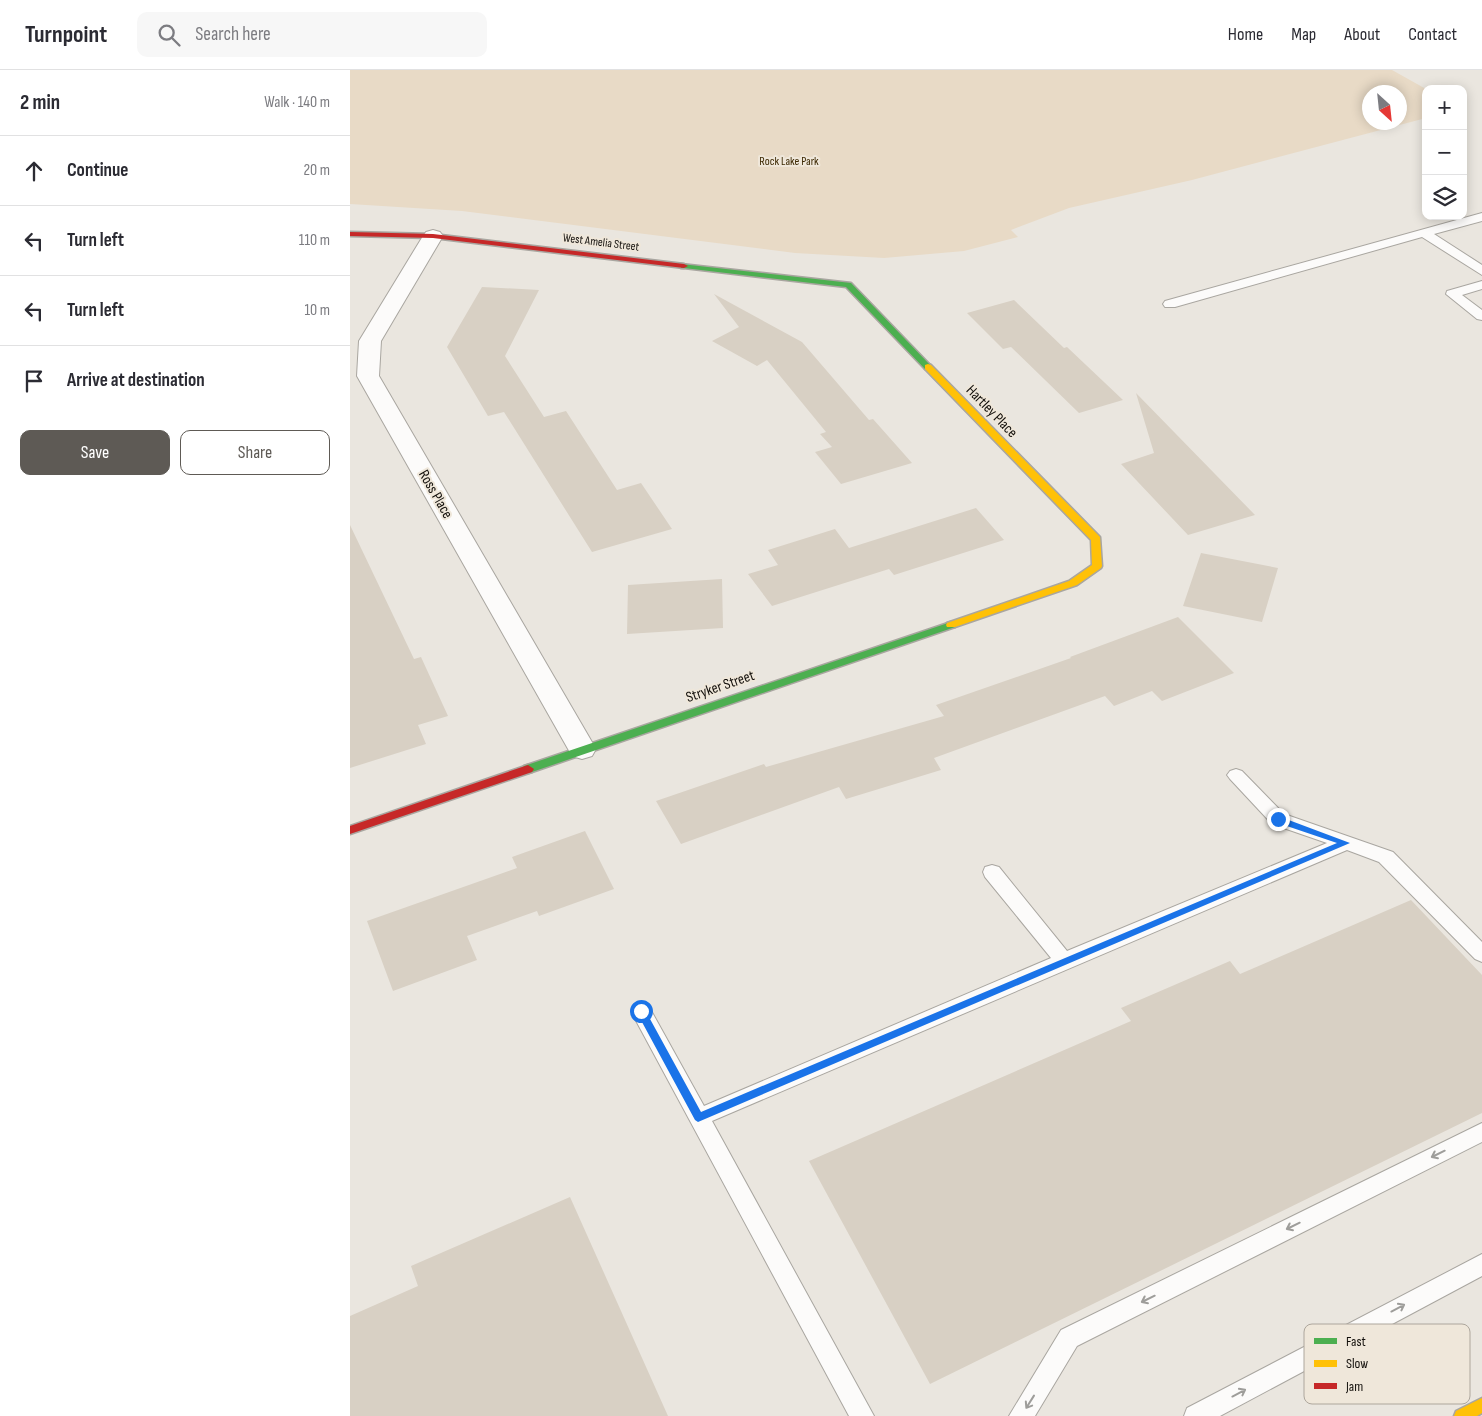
<!DOCTYPE html>
<meta charset="utf-8">
<style>
body{margin:0;font-family:"Sofia Sans Condensed",sans-serif;background:#f7f7f7;color:#2b2b33}
.controls{position:absolute;right:15px;top:15px;display:grid;overflow:hidden;border-radius:10px;box-shadow:0 2px 12px #0003}
.controls button{width:45px;height:45px;display:grid;place-items:center;padding:0;border:0;border-bottom:1px solid #e1e1e2;background:#fff;color:#2b2b33;font:25px sans-serif}
.compass{position:absolute;left:1012px;top:15px;width:45px;height:45px;border-radius:50%;background:#fff;box-shadow:0 2px 12px #0003;rotate:153deg}
.stop{position:absolute;width:15px;height:15px;margin:-11px;border:4px solid #1a73e8;border-radius:50%;background:#fff}
.stop.end{background:#1a73e8;border-color:#fff;box-shadow:0 1px 5px #0008}
.list{margin:0;padding:0;list-style:none}
h2{display:flex;justify-content:space-between;align-items:center;height:65px;margin:0;padding:0 20px;font-size:21px}
h2 small{font-size:16px;font-weight:400;color:#7c7c81}
.list li{display:grid;grid-template-columns:32px 1fr auto;gap:15px;align-items:center;box-sizing:border-box;height:70px;padding:0 20px;border-top:1px solid #e1e1e2}
.list b{display:block;font-size:19px;white-space:nowrap}
.list em{font-size:16px;font-style:normal;color:#7c7c81}
.actions{display:flex;gap:10px;padding:15px 20px}
.actions a{flex:1;padding:11px 0;border:1px solid #5e5a55;border-radius:10px;text-align:center;font-size:18px;color:#5e5a55}
.actions .main{background:#5e5a55;color:#fff}
.icon{flex:none;width:28px;height:28px;fill:none;stroke:currentColor;stroke-width:2;stroke-linecap:round;stroke-linejoin:round}
.map{position:relative;flex:none;width:1132px;height:1346px;overflow:hidden}
header{display:flex;align-items:center;gap:30px;box-sizing:border-box;height:70px;padding:0 25px;background:#fff;border-bottom:1px solid #e1e1e2}
header strong{font-size:24px}
nav{display:flex;gap:28px;margin-inline-start:auto;font-size:18px}
.search{width:350px;height:45px;background:#f7f7f7;display:flex;align-items:center;gap:12px;box-sizing:border-box;padding:0 18px;border-radius:10px;color:#7c7c81;font-size:19px}
main{display:flex}
aside{flex:1;background:#fff}
.map>svg:first-child{display:block}
</style>
<header>
<strong>Turnpoint</strong>
<div class="search"><svg class="icon" aria-label="search" viewBox="0 0 24 24"><circle cx="10" cy="10" r="6"/><path d="M15 15l6 6"/></svg>Search here</div>
<nav><a>Home</a><a>Map</a><a>About</a><a>Contact</a></nav>
</header>
<main>
<aside>
<h2>2 min<small>Walk · 140 m</small></h2>
<ul class="list">
<li><svg class="icon" aria-label="ahead" viewBox="0 0 24 24"><path d="M12 20V5M6 11l6-6 6 6"/></svg><div><b>Continue</b></div><em>20 m</em></li>
<li><svg class="icon" aria-label="left" viewBox="0 0 24 24"><path d="M17 20v-9H6M10 6l-5 5 5 5"/></svg><div><b>Turn left</b></div><em>110 m</em></li>
<li><svg class="icon" aria-label="left" viewBox="0 0 24 24"><path d="M17 20v-9H6M10 6l-5 5 5 5"/></svg><div><b>Turn left</b></div><em>10 m</em></li>
<li><svg class="icon" aria-label="arrive" viewBox="0 0 24 24"><path d="M6 21V4h12l-3 4 3 4H6"/></svg><div><b>Arrive at destination</b></div></li>
</ul>
<div class="actions"><a class="main">Save</a><a>Share</a></div>
</aside>
<div class="map">
<svg width="1132" height="1346" viewBox="0 0 1132 1346">
<rect width="100%" height="100%" fill="#eae6df"/>
<path fill="#e8dac6" fill-rule="evenodd" d="M0 0H1042L1076 19V48L842 110 719 138 661 160 668 167 614 181 534 188 445 183 112 141 0 134ZM1019 22H1050V52H1019Z"/>
<path fill="#d8d0c4" d="M132 217 189 220 155 286 194 347 216 341 267 420 291 413 322 459 242 482 154 342 138 346 97 277Z
M364 224 452 272 519 350 523 349 562 393 491 414 465 382 482 377 470 364 476 362 417 290 407 296 362 271 389 257Z
M664 230 714 278 717 277 773 330 729 343 661 277 653 279 617 243Z
M786 323 905 445 838 465 771 394 804 383Z
M626 438 654 470 544 505 539 499 422 536 398 504 428 495 418 480 485 459 499 478Z
M0 455 64 589 71 587 98 646 68 655 76 674 0 698Z
M851 483 928 498 912 552 833 536Z
M372 509 373 558 277 564 278 515Z
M828 547 884 603 812 631 802 621 764 636 755 626 584 688 591 700 496 729 489 717 331 774 306 731 414 694 416 697 594 646 586 635 721 588 720 587Z
M235 761 264 819 189 846 187 841 117 866 127 890 43 921 17 851 167 798 162 787Z
M1061 830 1132 905V1043L580 1314 459 1091 781 951 771 938 880 891 890 904Z
M220 1127 318 1346H0V1246L68 1216 61 1196Z"/>
<g fill="none" stroke-linecap="round" stroke-linejoin="round">
<defs>
<path id="lane" d="M1132 143V151L1084 164 1132 195V205L1072 167 825 237H815L813 234 815 231Z
M1132 211V219L1112 225 1132 240V250L1127 249 1096 224 1097 221Z
M886 699 892 701 934 744 1043 782 1132 872V892L1125 889 1029 792 997 780 362 1051 524 1346H499L284 947 281 941 284 935 291 933 298 935 354 1036 701 888 635 807 633 802 635 797 642 795 649 797 717 881 977 773 922 754 880 709 877 705 880 701Z
M1132 1053V1072L727 1276 685 1346H659L711 1260Z
M1132 1184V1206L870 1346H834L837 1338Z"/>
<path id="street" d="M83 160 90 162 93 166 31 271 29 306 246 679 242 686 232 689 222 686 7 306 9 271 73 166 76 162Z"/>
<path id="fast" d="M331 194 501 213 582 297 581 299H575L496 217 334 198H331Z
M601 552 606 555 605 557 182 702 178 703 172 699 174 696Z"/>
<path id="slow" d="M578 294 581 295 750 467 752 496 751 498 727 515 605 557H597L596 555 597 553 719 511 742 495 741 470 575 299V295Z
M1132 1328V1343L1127 1346H1104L1106 1341Z"/>
<path id="jam" d="M0 162 83 164 334 194 338 196 334 198 83 168 0 166Z
M178 695 184 699 182 702 0 764V756Z"/>
</defs>
<use href="#lane" stroke="#a9a6a0" stroke-width="2"/>
<use href="#street" stroke="#a9a6a0" stroke-width="2"/>
<use href="#fast" stroke="#a9a6a0" stroke-width="3"/>
<use href="#slow" stroke="#a9a6a0" stroke-width="3"/>
<use href="#jam" stroke="#a9a6a0" stroke-width="3"/>
<use href="#lane" fill="#fcfbfa" fill-rule="evenodd"/>
<use href="#street" fill="#fcfbfa" fill-rule="evenodd"/>
<use href="#fast" fill="#4caf50" fill-rule="evenodd"/>
<use href="#slow" fill="#ffc107" fill-rule="evenodd"/>
<use href="#jam" fill="#c62828" fill-rule="evenodd"/>
</g>
<defs><path id="oneway-shaft" d="M-6 0H5M1.5-3L5.5 0L1.5 3" fill="none" stroke-width="1.6" stroke-linecap="round" stroke-linejoin="round" transform="scale(1.25)"/></defs>
<g stroke="#9e9d9a">
<use href="#oneway-shaft" transform="translate(1088 1084) rotate(154)"/>
<use href="#oneway-shaft" transform="translate(943 1156) rotate(154)"/>
<use href="#oneway-shaft" transform="translate(798 1229) rotate(154)"/>
<use href="#oneway-shaft" transform="translate(1048 1238) rotate(-28)"/>
<use href="#oneway-shaft" transform="translate(889 1323) rotate(-28)"/>
<use href="#oneway-shaft" transform="translate(680 1332) rotate(122)"/>
</g>
<path fill="#1a73e8" d="M928 746 1000 773 348 1052 345 1050 286 941 291 937 294 938 351 1042 987 773 925 752V747Z"/>
<g text-anchor="middle" stroke-width="4" stroke-linejoin="round" paint-order="stroke">
<g font-size="12" fill="#3c2802" stroke="#efe7da">
<text x="439" y="95">Rock Lake Park</text>
</g>
<g font-size="12" fill="#120f0b" stroke="#efe7da">
<text transform="translate(251 172) rotate(7)" y="4">West Amelia Street</text>
</g>
<g font-size="15" fill="#120f0b" stroke="#efe7da">
<text transform="translate(642 341) rotate(46)" y="5">Hartley Place</text>
<text transform="translate(86 424) rotate(60)" y="5">Ross Place</text>
<text transform="translate(370 616) rotate(-19)" y="5">Stryker Street</text>
</g>
</g>
<rect x="954" y="1254" width="166" height="80" rx="8" fill="#efe7da" stroke="#ada69c" stroke-width="1"/>
<rect x="964" y="1268" width="23" height="6" fill="#4caf50"/>
<rect x="964" y="1290" width="23" height="7" fill="#ffc107"/>
<rect x="964" y="1313" width="23" height="6" fill="#c62828"/>
<g font-size="14" fill="#120f0b">
<text x="996" y="1276">Fast</text>
<text x="996" y="1298">Slow</text>
<text x="996" y="1321">Jam</text>
</g>
</svg>
<div class="controls">
<button>+</button>
<button>−</button>
<button><svg class="icon" aria-label="layers" viewBox="0 0 24 24"><path d="M12 4l9 5-9 5-9-5zM3 14l9 5 9-5"/></svg></button>
</div>
<svg class="compass" viewBox="-18 -18 36 36"><path d="M0-13l5 13h-10z" fill="#e53935"/><path d="M0 13l5-13h-10z" fill="#7c7c81"/></svg>
<div class="stop" style="left:291px;top:941px"></div>
<div class="stop end" style="left:928px;top:749px"></div>
</div>
</main>
